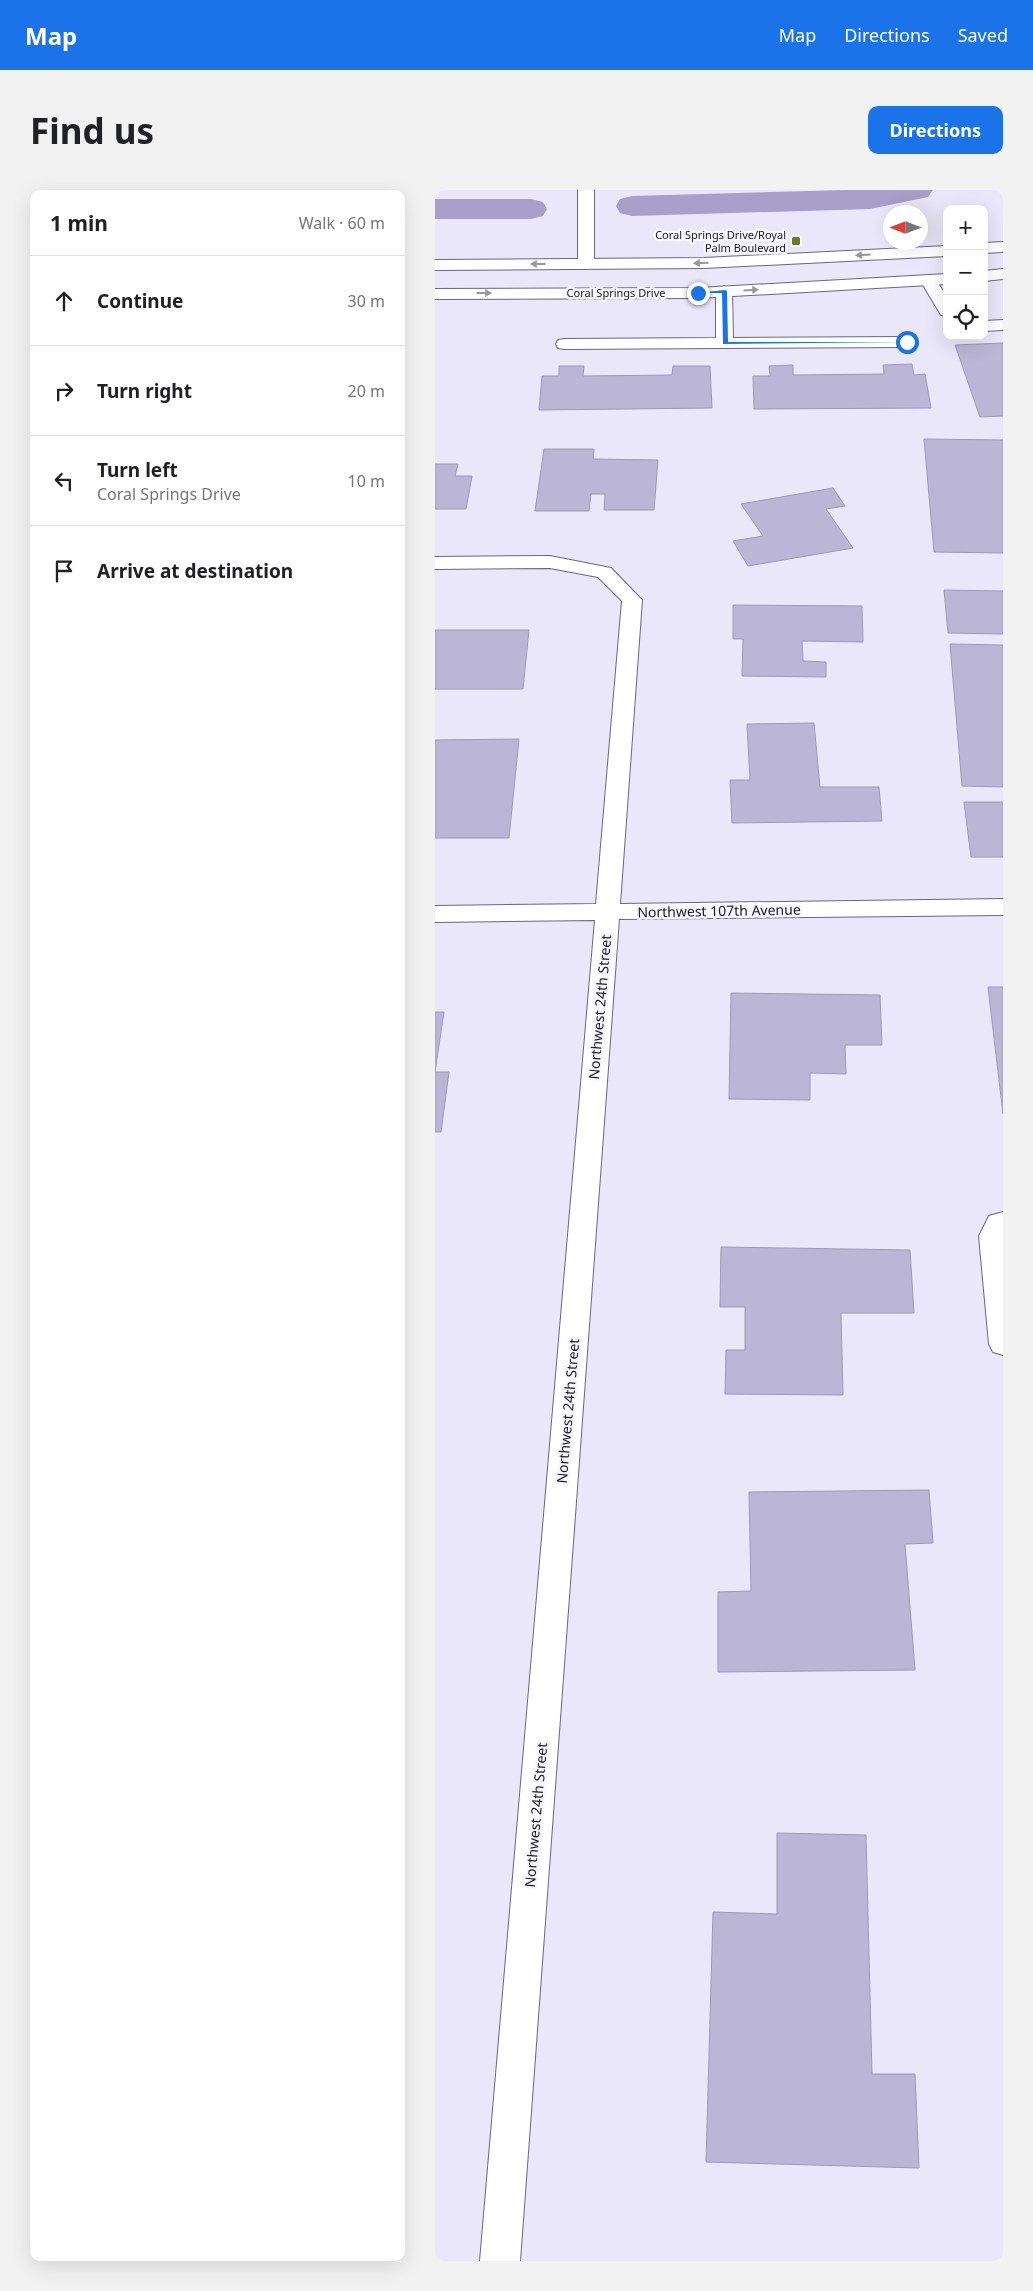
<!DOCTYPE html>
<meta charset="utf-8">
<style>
body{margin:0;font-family:"Noto Sans",sans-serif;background:#f2f2f2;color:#202124}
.controls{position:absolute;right:15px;top:15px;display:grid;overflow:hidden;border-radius:10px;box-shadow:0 5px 20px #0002}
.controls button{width:45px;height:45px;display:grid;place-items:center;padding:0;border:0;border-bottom:1px solid #e0e0e0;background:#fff;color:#202124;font:25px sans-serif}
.compass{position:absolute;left:448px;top:15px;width:45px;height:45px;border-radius:50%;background:#fff;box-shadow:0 5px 20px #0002;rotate:270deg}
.stop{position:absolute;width:15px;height:15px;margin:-11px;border:4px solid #1a73e8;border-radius:50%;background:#fff}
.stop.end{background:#1a73e8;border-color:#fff;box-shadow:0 1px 5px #0008}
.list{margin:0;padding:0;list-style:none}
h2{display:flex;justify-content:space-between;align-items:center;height:65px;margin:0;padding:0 20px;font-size:21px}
h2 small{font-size:16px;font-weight:400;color:#757577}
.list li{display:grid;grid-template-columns:32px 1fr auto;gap:15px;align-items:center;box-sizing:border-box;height:90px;padding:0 20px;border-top:1px solid #e0e0e0}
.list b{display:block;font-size:19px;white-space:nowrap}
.list p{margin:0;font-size:16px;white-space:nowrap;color:#757577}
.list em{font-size:16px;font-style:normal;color:#757577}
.icon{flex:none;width:28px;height:28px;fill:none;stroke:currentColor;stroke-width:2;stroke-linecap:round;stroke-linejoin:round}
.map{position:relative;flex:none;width:568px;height:2071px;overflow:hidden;border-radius:10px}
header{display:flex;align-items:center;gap:30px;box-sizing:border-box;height:70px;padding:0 25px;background:#1a73e8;color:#fff}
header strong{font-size:24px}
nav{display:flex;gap:28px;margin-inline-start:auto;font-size:18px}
.intro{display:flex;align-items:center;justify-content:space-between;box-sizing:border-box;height:120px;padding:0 30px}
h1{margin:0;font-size:35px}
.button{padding:12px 22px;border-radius:10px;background:#1a73e8;color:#fff;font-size:18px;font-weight:700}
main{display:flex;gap:30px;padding:0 30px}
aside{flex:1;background:#fff;border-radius:10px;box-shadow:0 5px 20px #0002}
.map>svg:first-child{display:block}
</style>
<header>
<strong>Map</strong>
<nav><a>Map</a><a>Directions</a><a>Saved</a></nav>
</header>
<div class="intro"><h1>Find us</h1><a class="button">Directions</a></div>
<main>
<aside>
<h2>1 min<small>Walk · 60 m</small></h2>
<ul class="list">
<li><svg class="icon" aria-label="ahead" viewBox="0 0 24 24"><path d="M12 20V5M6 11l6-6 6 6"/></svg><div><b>Continue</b></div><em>30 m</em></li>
<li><svg class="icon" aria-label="right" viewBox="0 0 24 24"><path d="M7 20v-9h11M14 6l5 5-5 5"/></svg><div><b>Turn right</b></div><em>20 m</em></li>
<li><svg class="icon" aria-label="left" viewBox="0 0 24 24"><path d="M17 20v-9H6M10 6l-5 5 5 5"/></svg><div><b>Turn left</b><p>Coral Springs Drive</p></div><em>10 m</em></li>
<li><svg class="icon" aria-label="arrive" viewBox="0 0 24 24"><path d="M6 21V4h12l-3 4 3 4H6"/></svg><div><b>Arrive at destination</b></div></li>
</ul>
</aside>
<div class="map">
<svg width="568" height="2071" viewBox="0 0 568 2071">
<rect width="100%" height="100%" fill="#eae7fa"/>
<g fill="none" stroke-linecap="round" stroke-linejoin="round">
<path fill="#a89fca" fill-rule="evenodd" d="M411 0H498L493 7 435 19 197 26 185 23 181 16 185 9 197 6Z
M0 9H96L108 12 112 19 108 26 96 29H0Z"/>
</g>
<path fill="#bcb6d6" stroke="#9e98b7" d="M568 153V226L545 227 520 155Z
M477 174 479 185 490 184 496 218 319 219 318 186H335L334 176 358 175V185L449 184 448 175Z
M124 176H149L148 186 237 185 238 176H275L277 218 104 220 107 186H124Z
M489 249 568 250V363L499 362Z
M109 259H159L158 269 223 270 219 320H169L170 304H156L154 321H100Z
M0 274H23L20 286H37L31 319H0Z
M398 298 410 316 391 319 418 358 313 376 298 351 328 346 306 314Z
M509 400 568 401V444L513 443Z
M298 415 427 416 428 452 367 451 368 471 391 472V487L307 486 308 449H298Z
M0 440H94L88 499H0Z
M515 454 568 455V597L527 596Z
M379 533 385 597H444L447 631 297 633 295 590H315L312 534Z
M84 549 74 648H0V550Z
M529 612H568V667H536Z
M553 797H568V924Z
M296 803 445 805 447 855H410L411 884 375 883V910L294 909Z
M0 822H9L0 882H14L6 942H0Z
M286 1057 475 1060 479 1123H406L408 1205 290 1204 291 1160H310V1117H285Z
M494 1300 498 1353 470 1354 480 1480 283 1482V1402L316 1401 314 1302Z
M342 1643 431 1645 437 1884H480L484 1978 271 1972 278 1722 342 1724Z"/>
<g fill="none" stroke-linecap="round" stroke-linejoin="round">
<defs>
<path id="minor" d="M143 0H159V74L151 79 143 74Z
M493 85 499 87 512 107V126L506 125 485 90Z
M289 96 297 101 298 148 471 147 477 148 479 152 477 156 471 157 129 159 123 158 121 154 123 150 129 149 281 148V101Z
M568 130V140L549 141V131Z
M115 366 176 378 207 410 185 714 568 709V725L184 729 85 2071H45L160 730 0 732V716L161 714 187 411 163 387 115 378 0 379V367Z
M568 1022V1165L558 1162 554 1154 544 1046 554 1026Z"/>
<path id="major" d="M568 52V62L549 63V53Z
M512 56V66L269 78 0 80V70L269 68Z
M568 79V89L549 91V81Z
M512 84V94L263 108 0 109V99L263 98Z"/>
</defs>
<use href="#minor" stroke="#6a6581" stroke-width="2"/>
<use href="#major" stroke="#6a6581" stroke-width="2"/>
<use href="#minor" fill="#fff" fill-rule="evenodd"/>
<use href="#major" fill="#fff" fill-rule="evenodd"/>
</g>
<defs><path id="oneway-solid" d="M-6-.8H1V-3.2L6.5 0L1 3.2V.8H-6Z" transform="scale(1.25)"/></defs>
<g fill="#98979c">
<use href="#oneway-solid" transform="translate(428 65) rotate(177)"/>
<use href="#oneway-solid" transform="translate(266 73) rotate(179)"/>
<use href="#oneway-solid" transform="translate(103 74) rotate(180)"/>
<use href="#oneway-solid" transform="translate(316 100) rotate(-3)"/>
<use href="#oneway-solid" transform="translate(49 103)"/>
</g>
<path fill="#1a73e8" d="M290 100 292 101 293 152H474L288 154 287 103H260Z"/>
<rect fill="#6a7c2b" stroke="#f7f6fd" stroke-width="2" x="356" y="46" width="10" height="10" rx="2.5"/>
<g text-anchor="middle" stroke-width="5" stroke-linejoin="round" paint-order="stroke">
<g font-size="11" fill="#1a1723" stroke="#f7f6fd" text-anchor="end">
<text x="351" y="49">Coral Springs Drive/Royal<tspan x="351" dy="13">Palm Boulevard</tspan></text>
</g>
<g font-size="11" fill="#1a1723" stroke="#f7f6fd">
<text x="181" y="107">Coral Springs Drive</text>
</g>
<g font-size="14" fill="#1a1723" stroke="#f7f6fd">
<text transform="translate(284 721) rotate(-1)" y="5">Northwest 107th Avenue</text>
<text transform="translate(165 817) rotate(-85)" y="5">Northwest 24th Street</text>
<text transform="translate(133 1221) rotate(-85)" y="5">Northwest 24th Street</text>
<text transform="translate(101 1625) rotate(-85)" y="5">Northwest 24th Street</text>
</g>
</g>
</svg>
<div class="controls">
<button>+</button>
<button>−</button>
<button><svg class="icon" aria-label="locate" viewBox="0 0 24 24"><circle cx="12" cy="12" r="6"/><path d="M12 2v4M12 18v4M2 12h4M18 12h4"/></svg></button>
</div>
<svg class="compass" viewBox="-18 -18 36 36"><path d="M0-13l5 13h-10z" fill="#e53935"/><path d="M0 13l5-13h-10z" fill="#757577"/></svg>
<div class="stop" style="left:472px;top:152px"></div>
<div class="stop end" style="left:263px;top:103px"></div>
</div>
</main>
